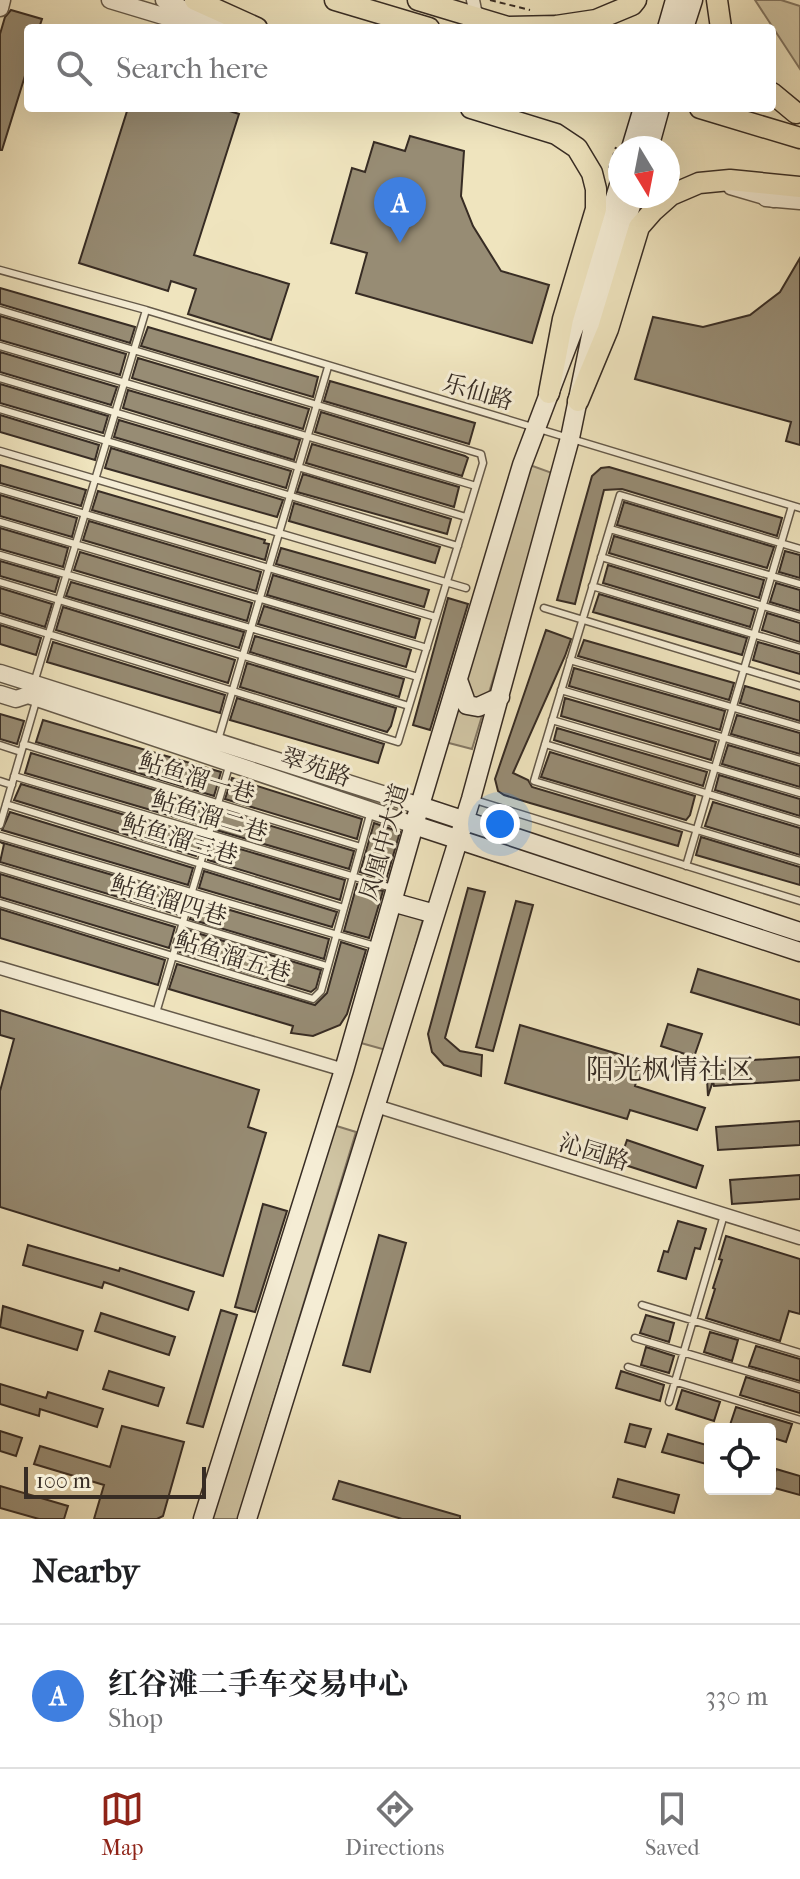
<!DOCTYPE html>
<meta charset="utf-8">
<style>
body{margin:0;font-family:"IM FELL French Canon","Noto Serif SC",serif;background:#f6f6f6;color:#202124}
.controls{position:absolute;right:24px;bottom:24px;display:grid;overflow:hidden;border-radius:8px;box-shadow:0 8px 32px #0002}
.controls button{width:72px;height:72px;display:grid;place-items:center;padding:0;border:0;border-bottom:2px solid #e0e0e0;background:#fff;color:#202124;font:40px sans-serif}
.compass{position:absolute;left:608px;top:136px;width:72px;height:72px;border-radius:50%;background:#fff;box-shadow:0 8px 32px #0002;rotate:170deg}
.scale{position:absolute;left:24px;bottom:20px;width:182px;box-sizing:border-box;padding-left:8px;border:4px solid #372c24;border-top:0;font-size:22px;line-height:28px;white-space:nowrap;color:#372c24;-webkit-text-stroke:6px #f5edd5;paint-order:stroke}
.you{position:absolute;left:500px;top:824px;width:28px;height:28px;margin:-20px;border:6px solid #fff;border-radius:50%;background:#1a73e8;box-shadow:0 0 0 12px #1a73e833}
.badge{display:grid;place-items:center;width:52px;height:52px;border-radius:50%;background:#8f2418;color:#fff;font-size:26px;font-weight:700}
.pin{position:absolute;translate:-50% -66px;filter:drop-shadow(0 2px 4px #0008)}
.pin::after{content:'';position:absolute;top:42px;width:28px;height:24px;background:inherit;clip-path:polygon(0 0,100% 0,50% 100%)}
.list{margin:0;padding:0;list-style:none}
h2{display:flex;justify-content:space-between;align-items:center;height:104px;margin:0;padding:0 32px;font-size:34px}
h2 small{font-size:26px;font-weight:400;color:#757577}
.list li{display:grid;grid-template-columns:52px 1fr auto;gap:24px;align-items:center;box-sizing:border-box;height:144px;padding:0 32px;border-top:2px solid #e0e0e0}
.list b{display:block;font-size:30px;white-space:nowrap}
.list p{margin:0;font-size:26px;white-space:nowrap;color:#757577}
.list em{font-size:26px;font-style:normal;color:#757577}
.icon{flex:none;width:44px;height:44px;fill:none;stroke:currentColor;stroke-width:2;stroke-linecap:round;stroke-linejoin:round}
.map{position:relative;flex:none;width:800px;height:1519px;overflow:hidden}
.search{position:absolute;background:#fff;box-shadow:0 8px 32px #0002;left:24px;right:24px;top:24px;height:88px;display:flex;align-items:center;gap:20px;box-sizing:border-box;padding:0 28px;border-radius:8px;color:#757577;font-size:30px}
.sheet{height:248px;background:#fff}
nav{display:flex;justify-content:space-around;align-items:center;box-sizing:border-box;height:112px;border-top:2px solid #e0e0e0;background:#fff;font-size:22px;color:#757577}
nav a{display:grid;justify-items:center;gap:4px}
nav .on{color:#8f2418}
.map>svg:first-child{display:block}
</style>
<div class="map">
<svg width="800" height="1519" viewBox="0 0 800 1519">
<rect width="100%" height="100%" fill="#efe4be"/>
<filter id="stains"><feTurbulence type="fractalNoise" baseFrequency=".0025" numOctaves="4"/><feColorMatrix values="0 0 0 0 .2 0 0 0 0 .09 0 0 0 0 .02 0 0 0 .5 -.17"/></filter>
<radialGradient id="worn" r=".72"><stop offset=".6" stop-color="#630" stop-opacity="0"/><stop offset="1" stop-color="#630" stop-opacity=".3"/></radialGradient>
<path fill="#d0c5a4" stroke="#847864" stroke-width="2" d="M755 0H781L800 6V69Z
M527 464 555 474 472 749 445 742Z
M398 912 423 919 386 1050 361 1043Z
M330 1124 356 1132 238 1519H209Z"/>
<path fill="#978c74" stroke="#372c24" stroke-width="2" d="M11 10 42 19 39 28H28V66L2 150H0V34L5 17Z
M128 108H220L239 114 194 255 289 284 271 340 188 314 196 289 171 281 168 291 79 263Z
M410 136 464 151 461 196 473 226 501 271 549 285 532 343 356 293 367 253 331 243 352 168 365 172 374 142 405 151Z
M800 258V445L786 441 791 422 635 379 653 317 703 327 750 315 780 292Z
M0 288 135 327 130 343 0 304Z
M0 316 126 354 120 375 0 340Z
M148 327 318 377 313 397 141 346Z
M0 352 117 387 111 405 0 372Z
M138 358 309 409 303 429 132 378Z
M330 381 475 423 469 444 324 401Z
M0 384 108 416 103 433 0 403Z
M128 390 300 440 294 460 123 408Z
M321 412 465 456 468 458 462 476 315 432Z
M0 415 99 445 95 460 0 432Z
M119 420 291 471 286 488 114 437Z
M312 444 459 487 454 507 306 463Z
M111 448 283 500 277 517 105 468Z
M0 465 86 490 81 506 0 483Z
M609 467 782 518 777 536 622 489 604 490 575 604 557 600 592 476 601 468Z
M303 474 451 519 447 534 297 492Z
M98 491 265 540 264 543 269 544 265 560 92 510Z
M0 495 77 518 72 537 0 516Z
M624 502 774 547 767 568 617 525Z
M294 503 440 547 435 563 289 521Z
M89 521 261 572 256 591 83 540Z
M0 528 68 548 63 567 0 549Z
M614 536 764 580 759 598 609 553Z
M281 548 429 590 424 607 276 564Z
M785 551 800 555V578L779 572Z
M80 552 252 603 247 621 74 570Z
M0 561 59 578 55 592 0 576Z
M608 565 755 610 750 627 603 583Z
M273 575 420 619 415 638 267 595Z
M71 582 244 632 239 648 66 596Z
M776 583 800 590V611L770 602Z
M0 588 52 604 45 627 0 613Z
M599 594 747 638 742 655 593 612Z
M448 598 468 604 430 730 413 725Z
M264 606 411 650 406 667 258 624Z
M63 607 235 660 228 683 56 630Z
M767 613 800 623V642L762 630Z
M0 625 41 638 36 655 0 644Z
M546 630 571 639 565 656 513 773 528 780 532 787 682 832 678 846 530 803 504 795 498 791 495 779Z
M255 636 404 679 399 697 250 652Z
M584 640 734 683 729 700 578 656Z
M53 642 225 695 220 713 47 662Z
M758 642 800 654V674L753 660Z
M247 663 396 708 391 726 387 732 240 687Z
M574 668 725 711 720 730 569 686Z
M745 686 800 702V721L740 703Z
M237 698 384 744 378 763 230 720Z
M565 698 716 742 711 760 561 716Z
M0 714 24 721 17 744 0 739Z
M737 715 800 733V754L731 734Z
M43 720 221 772 214 796 36 742Z
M557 728 707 772 703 786 554 740Z
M728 745 800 766V787L722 764Z
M550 752 695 796 690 815 686 820 541 777Z
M31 753 211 807 205 826 25 773Z
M719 775 800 799V816L715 790Z
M232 778 362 819 357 839 225 799Z
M21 784 202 838 196 856 14 800Z
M713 802 800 828V855L705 826Z
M222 811 354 851 349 869 216 830Z
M10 812 193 868 188 885 2 830Z
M374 823 400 832 386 880 360 872Z
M701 837 800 867V885L696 855Z
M213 841 345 880 340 900 208 860Z
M0 842 184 896 179 915 0 862 4 844Z
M204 871 337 912 332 927 199 888Z
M0 874 175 927 169 948 0 897Z
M357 884 383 891 369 938 344 931Z
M468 888 485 892 445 1038 460 1051 482 1055 481 1076 444 1065 432 1052 428 1034Z
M196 900 329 939 324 959 190 919Z
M516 901 533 905 493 1051 476 1047Z
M0 909 165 960 158 985 0 938Z
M187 930 321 970 316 988 311 992 180 952Z
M341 942 366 950 347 1014 340 1025 313 1036 291 1033 293 1026 169 989 177 964 315 1005 327 993Z
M698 969 800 1000V1025L691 992Z
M0 1010 259 1090 248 1127 266 1133 223 1276 0 1207V1091L14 1039 0 1035Z
M668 1024 702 1034 694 1057 661 1046Z
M520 1025 642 1061 635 1086 705 1108 697 1130 630 1110 627 1119 505 1083Z
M800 1057V1080L714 1086 713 1081 708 1096 706 1063Z
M800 1121V1145L718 1150 716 1127Z
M627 1140 703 1166 696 1188 619 1163Z
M800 1175V1199L732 1204 730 1180Z
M263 1204 287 1211 255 1312 235 1307Z
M678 1221 706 1229 700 1249 695 1248 686 1279 658 1271 664 1251 668 1252Z
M379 1235 406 1243 370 1372 343 1365Z
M726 1236 800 1259V1314L789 1311 780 1341 706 1318 715 1289 713 1288 722 1260 719 1259Z
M28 1245 119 1271 120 1268 194 1292 188 1310 104 1282 102 1288 23 1265Z
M3 1306 83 1331 77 1350 0 1327Z
M221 1310 237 1315 203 1427 187 1423Z
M101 1313 175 1337 169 1355 95 1331Z
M646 1315 674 1323 669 1342 640 1333Z
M710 1332 738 1340 732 1361 704 1352Z
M756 1346 800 1359V1381L749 1366Z
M646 1347 674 1356 669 1373 641 1365Z
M109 1371 164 1388 158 1406 103 1389Z
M621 1371 664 1385 660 1401 616 1388Z
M746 1377 800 1393V1413L740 1395Z
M0 1384 46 1398 48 1392 103 1409 97 1427 40 1409 39 1416 0 1404Z
M682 1390 720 1402 714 1421 676 1409Z
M736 1407 792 1424 786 1442 770 1437V1429H742L730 1425Z
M630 1424 651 1429 645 1447 625 1442Z
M122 1426 184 1442 163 1516 157 1519H94L104 1485 34 1464 40 1446 110 1467Z
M0 1431 22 1438 16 1456 0 1451Z
M668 1434 710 1446V1465L662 1452Z
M776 1469 800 1476V1495L771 1487Z
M618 1479 679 1495 674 1513 613 1497Z
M339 1481 460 1516V1519H402L333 1499Z
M0 1486 68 1506 64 1519H39L0 1508Z"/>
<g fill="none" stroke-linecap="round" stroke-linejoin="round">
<defs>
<path id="service" d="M0 270 146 310 34 683
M0 310 481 454 483 463 398 742 0 619
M146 310 800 508
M0 346 476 486
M0 378 466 517
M0 409 458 546
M0 451 466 588
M0 489 436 617
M0 522 427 648
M610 529 800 584
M800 549 620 495 534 781 800 861
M0 555 418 677
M601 557 800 617
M0 582 409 706
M592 586 800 648
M544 608 800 686
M570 660 800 727
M561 690 800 760
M552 720 800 793
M218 740 328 367
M23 744 361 847
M545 744 800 822
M0 745 21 752
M14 776 392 888
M0 781 12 785
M475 800 800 901
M6 804 344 908
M0 825 37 698
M0 836 375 946
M686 866 792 506
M0 868 327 966
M0 903 313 999 321 991 371 811
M156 1013 230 763
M642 1305 800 1353
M635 1338 800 1387
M628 1367 800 1420
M669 1402 724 1215"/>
<path id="minor" d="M473 0 475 10 481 19
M730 188 774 201
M0 968 344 1070
M376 1106 800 1238"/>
<path id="tertiary" d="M110 0 203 28
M164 0 224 28
M0 8 2 0
M766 198 800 201
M0 673 420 806
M0 694 16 699 28 695 414 825"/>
<path id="secondary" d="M667 28 675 0
M684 28 693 0
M631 148 643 108
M649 148 660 108
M458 680 467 705 478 707 500 697
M420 806 800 932
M414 825 800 952
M392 902 435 914
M203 1519 344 1070 414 825 522 465 577 320 620 182
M247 1519 471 799 570 438 593 326 634 196"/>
<path id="trunk" d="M195 0 257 28
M335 0 429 28
M418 0 511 28
M717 0 721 28
M509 27 556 26 596 20 632 5 636 0
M772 93 796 113
M471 108 556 134 577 148 592 173 596 189V209L563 319 549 393
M700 108 800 138
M578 401 608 329 639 227 653 211 671 195 699 183 730 180 800 187"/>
</defs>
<use href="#service" stroke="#655a4a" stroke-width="9"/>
<use href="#minor" stroke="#655a4a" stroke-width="15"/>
<use href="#tertiary" stroke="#655a4a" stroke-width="19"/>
<use href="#secondary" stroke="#372c24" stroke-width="21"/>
<use href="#trunk" stroke="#372c24" stroke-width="23"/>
<path stroke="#372c24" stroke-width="2" stroke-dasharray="6 4" stroke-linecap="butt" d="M490 0 530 10
M609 168 616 147"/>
<use href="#service" stroke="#f5edd5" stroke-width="6"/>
<use href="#minor" stroke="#f5edd5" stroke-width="12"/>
<use href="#tertiary" stroke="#f5edd5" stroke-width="16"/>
<use href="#secondary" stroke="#f5edd5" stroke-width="18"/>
<use href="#trunk" stroke="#efe4be" stroke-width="20"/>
</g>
<g text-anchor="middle" stroke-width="6" stroke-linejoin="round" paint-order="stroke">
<g font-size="24" fill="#372c24" stroke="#f5edd5">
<text transform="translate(478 392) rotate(16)" y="8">乐仙路</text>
<text transform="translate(316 767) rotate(19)" y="8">翠苑路</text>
<text transform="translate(197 778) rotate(17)" y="8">鲇鱼溜一巷</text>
<text transform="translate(210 816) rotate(17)" y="8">鲇鱼溜二巷</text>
<text transform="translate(180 839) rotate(17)" y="8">鲇鱼溜三巷</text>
<text transform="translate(384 842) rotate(-74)" y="8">凤凰中大道</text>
<text transform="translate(169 900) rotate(17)" y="8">鲇鱼溜四巷</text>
<text transform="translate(233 957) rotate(17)" y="8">鲇鱼溜五巷</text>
<text transform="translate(594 1152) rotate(17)" y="8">沁园路</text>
</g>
<g font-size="28" fill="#372c24" stroke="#f5edd5">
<text x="670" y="1079">阳光枫情社区</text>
</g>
</g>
<rect width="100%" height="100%" filter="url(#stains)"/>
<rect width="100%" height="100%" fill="url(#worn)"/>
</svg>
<div class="controls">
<button><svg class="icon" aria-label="locate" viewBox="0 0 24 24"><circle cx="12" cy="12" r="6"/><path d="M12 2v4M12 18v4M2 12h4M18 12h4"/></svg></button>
</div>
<svg class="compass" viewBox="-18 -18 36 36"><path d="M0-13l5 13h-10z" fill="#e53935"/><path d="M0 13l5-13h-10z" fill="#757577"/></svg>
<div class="scale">100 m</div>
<div class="you"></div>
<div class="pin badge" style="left:400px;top:243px;background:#3f7fe0">A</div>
<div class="search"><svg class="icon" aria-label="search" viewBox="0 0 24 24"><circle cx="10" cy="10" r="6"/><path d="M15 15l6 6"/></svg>Search here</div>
</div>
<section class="sheet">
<h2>Nearby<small></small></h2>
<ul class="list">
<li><span class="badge" style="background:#3f7fe0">A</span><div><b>红谷滩二手车交易中心</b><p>Shop</p></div><em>330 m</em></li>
</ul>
</section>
<nav>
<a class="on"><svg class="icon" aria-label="map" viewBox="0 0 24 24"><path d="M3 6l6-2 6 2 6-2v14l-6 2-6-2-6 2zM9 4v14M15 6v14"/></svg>Map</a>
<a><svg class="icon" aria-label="directions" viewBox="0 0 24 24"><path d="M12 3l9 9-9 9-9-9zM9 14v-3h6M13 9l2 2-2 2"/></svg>Directions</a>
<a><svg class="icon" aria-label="saved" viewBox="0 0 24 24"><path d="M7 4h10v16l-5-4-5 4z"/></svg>Saved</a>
</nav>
